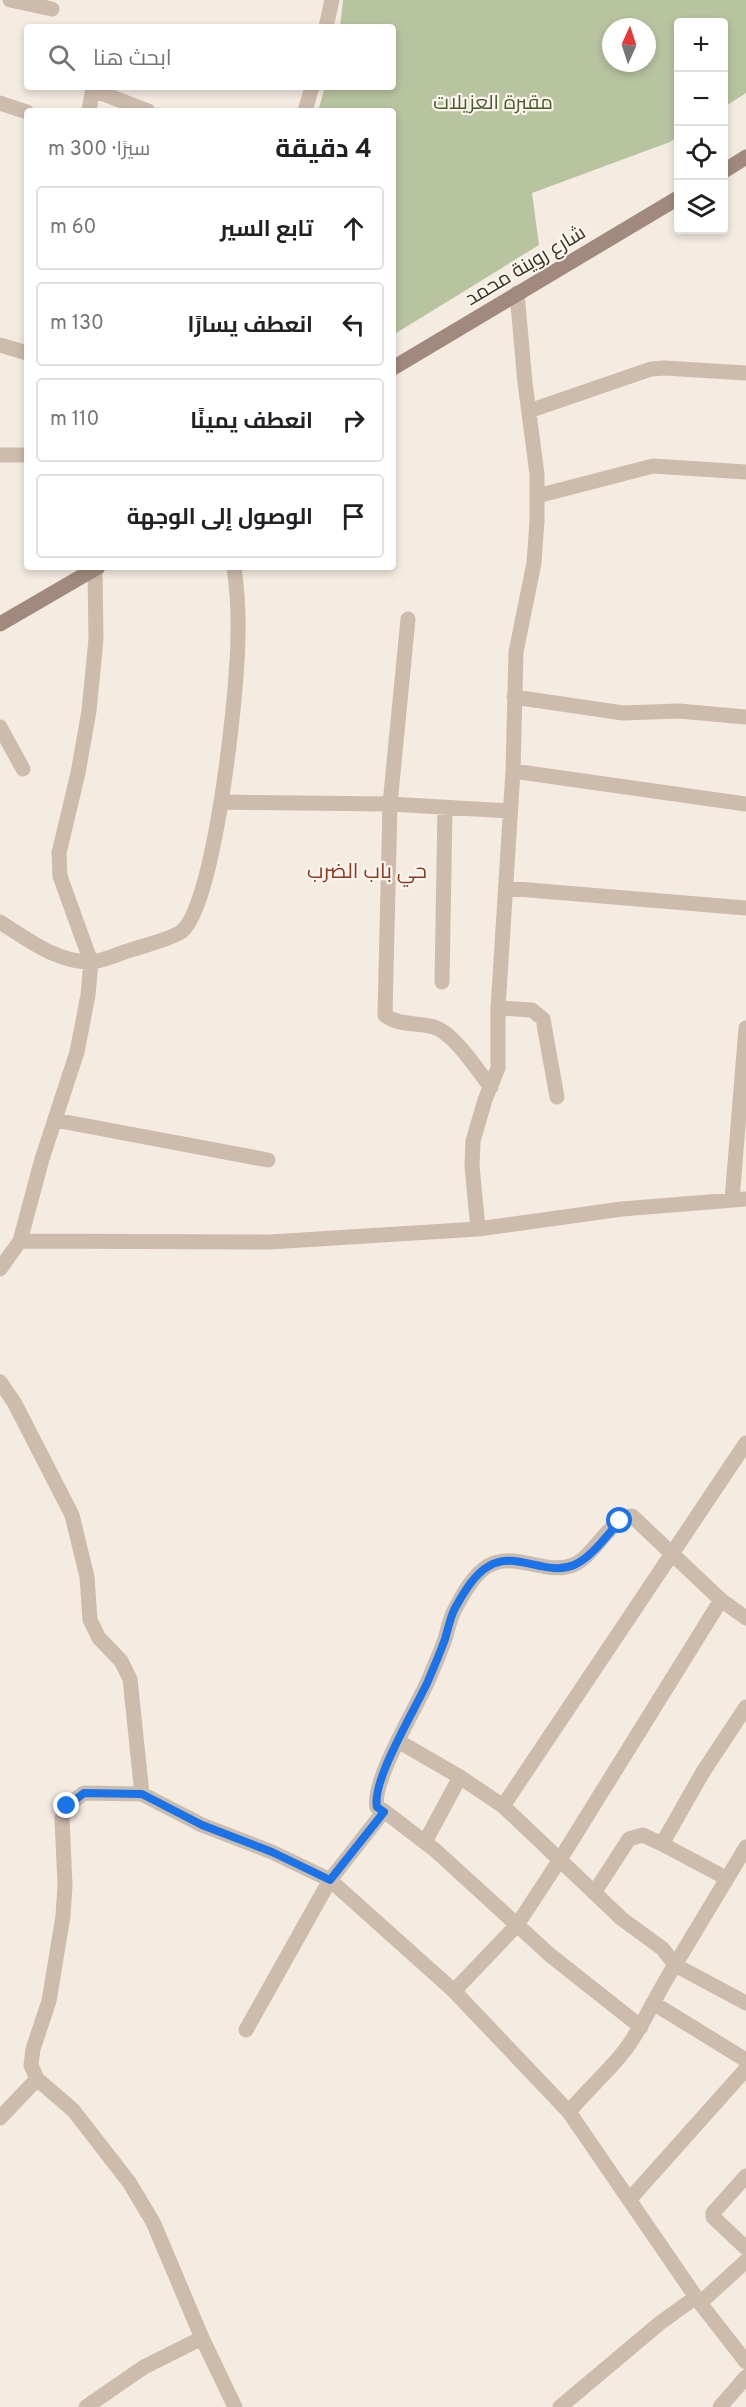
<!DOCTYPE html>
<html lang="ar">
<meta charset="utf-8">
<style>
body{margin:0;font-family:Overpass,Cairo,sans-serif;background:#f6f6f6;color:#202124;direction:rtl}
.controls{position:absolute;right:18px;top:18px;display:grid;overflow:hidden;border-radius:6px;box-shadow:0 3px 9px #0003}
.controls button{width:54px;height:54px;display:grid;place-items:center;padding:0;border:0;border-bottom:2px solid #e0e0e0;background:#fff;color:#202124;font:30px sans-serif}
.compass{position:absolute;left:602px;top:18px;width:54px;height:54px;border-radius:50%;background:#fff;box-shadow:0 3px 9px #0003;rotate:3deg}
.stop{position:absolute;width:18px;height:18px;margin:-14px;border:4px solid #1a73e8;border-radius:50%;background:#fff}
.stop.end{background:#1a73e8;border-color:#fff;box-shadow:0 2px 6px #0008}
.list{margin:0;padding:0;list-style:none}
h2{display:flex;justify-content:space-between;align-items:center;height:78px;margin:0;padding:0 24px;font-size:26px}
h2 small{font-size:20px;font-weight:400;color:#757577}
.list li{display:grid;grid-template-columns:39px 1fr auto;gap:18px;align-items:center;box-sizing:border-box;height:84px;margin:0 12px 12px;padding:0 12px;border:2px solid #e0e0e0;border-radius:6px}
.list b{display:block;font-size:22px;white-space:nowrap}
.list em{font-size:20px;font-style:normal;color:#757577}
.icon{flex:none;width:33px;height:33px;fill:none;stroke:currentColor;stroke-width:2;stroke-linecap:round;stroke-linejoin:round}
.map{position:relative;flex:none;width:746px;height:2407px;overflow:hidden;direction:ltr}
.search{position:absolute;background:#fff;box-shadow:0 3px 9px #0003;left:24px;top:24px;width:372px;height:66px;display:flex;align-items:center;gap:15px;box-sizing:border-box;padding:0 21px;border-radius:6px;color:#757577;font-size:22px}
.panel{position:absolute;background:#fff;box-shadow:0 3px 9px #0003;left:24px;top:108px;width:372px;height:462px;border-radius:6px;direction:rtl}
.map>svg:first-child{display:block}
</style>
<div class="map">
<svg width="746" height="2407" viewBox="0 0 746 2407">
<rect width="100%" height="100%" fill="#f4ebe1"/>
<path fill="#b8c4a0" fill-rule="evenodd" d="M343 0H746V93L724 107V22H678V136L670 142 532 193 539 245 393 335V111H318L325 87H393V27H340ZM611 27H647V63H611Z"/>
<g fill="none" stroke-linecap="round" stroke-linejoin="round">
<path stroke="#cdbbac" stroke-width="15" d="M10 0 52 9
M326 27 332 0
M93 90 148 111
M0 103 27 112
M89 111 93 87
M305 111 312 87
M517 293 525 383 537 474V521L534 563 516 652 513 771 498 1008 532 1010 543 1019 557 1097
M0 345 27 353
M529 411 651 369 664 368 746 373
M0 455H27
M537 496 653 466 746 472
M408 619 390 804 385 1015C398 1026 418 1022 434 1027 454 1033 477 1070 491 1087
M514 697 623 713 679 711 746 717
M0 727 23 769
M513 771 746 804
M221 802 390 804 510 811
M506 888 746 908
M0 922C27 939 56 962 90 962 101 962 122 952 134 949 146 945 170 939 181 932 213 908 233 721 236 676 239 641 239 602 234 567
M442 982 445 808
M55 1120 268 1160
M732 1200 746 1028
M478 1229 472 1166 473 1141 485 1100 498 1068V1008
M20 1241 270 1242 478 1229 622 1209 746 1199
M0 1269 20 1241 42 1159 77 1052 88 995 91 962 60 876 59 853 78 773 89 711 96 639 95 569
M0 1382 14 1402 72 1515 87 1577 90 1620 99 1638 121 1661 130 1679 142 1794
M398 1741 460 1777 503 1806 622 1919 663 1949 675 1965C658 1991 646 2020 628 2046 611 2070 588 2088 569 2112
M503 1806 746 1443
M384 1811 377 1807C371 1782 416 1708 428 1681 434 1667 440 1653 445 1639 448 1629 450 1618 455 1609 463 1594 474 1574 488 1566 514 1550 546 1576 573 1565 595 1556 610 1518 632 1516L721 1600 746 1618
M425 1842 460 1777
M662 1844 726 1878
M746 1847 675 1965 746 2003
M594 1893 629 1839 643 1835 662 1844 703 1772 746 1707
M454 1991 517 1925 559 1861 721 1600
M653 2003 746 2060
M246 2030 330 1880 384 1811 435 1850 550 1955 641 2027
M0 2118 37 2079
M746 2176 713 2213V2217L746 2248
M629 2200 746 2069
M700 2303 746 2261
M86 2407 144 2367 202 2338
M235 2407 202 2338 153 2222 129 2182 73 2110 37 2079 31 2065 33 2049 49 2001 63 1916 65 1885 62 1818 67 1806 84 1793 142 1794 202 1825 272 1852 330 1880 454 1991 569 2112 700 2303 746 2362
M560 2407 660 2323 696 2297
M720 2407 746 2377"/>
<path stroke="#a18a7d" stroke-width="15" d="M724 171 746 157
M393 368 678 198
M0 624 98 567"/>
</g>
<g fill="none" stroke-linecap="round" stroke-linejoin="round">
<path stroke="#1a73e8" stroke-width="8" d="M67 1806 84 1793 142 1794 202 1825 272 1852 330 1880 384 1812 377 1807C371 1781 416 1708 428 1681 434 1667 440 1653 445 1639 448 1629 450 1618 455 1608 463 1594 474 1574 489 1566 515 1550 546 1577 574 1565 592 1557 607 1535 620 1521"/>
</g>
<g text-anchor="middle" stroke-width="4.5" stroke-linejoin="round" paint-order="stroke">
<g font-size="20" fill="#4a5a2e" stroke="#fbf5ee">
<text x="493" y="109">مقبرة العزيلات</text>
</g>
<g font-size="20" fill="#3b302b" stroke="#fbf5ee">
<text transform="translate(525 265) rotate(-31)" y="7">شارع روينة محمد</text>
</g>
<g font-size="21" fill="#8c3b22" stroke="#fbf5ee">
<text x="367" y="878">حي باب الضرب</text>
</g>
</g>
</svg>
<div class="controls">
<button>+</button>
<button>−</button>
<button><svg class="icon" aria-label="locate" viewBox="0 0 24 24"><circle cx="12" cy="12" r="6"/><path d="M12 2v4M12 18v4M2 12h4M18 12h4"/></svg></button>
<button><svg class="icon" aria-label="layers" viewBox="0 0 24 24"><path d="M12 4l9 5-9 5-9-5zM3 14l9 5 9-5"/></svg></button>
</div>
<svg class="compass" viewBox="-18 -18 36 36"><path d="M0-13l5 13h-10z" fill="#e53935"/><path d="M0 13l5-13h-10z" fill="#757577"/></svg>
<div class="stop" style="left:620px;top:1521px"></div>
<div class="stop end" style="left:67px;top:1806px"></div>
<div class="search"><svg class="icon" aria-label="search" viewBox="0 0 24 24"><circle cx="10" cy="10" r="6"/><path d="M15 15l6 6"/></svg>ابحث هنا</div>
<section class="panel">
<h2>4 دقيقة<small>سيرًا · 300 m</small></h2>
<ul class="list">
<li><svg class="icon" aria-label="ahead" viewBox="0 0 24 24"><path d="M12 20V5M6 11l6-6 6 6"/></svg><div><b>تابع السير</b></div><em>60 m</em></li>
<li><svg class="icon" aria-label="left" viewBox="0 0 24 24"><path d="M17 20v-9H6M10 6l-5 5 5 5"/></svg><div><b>انعطف يسارًا</b></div><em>130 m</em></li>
<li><svg class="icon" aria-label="right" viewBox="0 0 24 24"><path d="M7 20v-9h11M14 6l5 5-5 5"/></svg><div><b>انعطف يمينًا</b></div><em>110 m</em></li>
<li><svg class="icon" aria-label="arrive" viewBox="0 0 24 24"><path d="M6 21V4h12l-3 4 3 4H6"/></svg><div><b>الوصول إلى الوجهة</b></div></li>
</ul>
</section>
</div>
